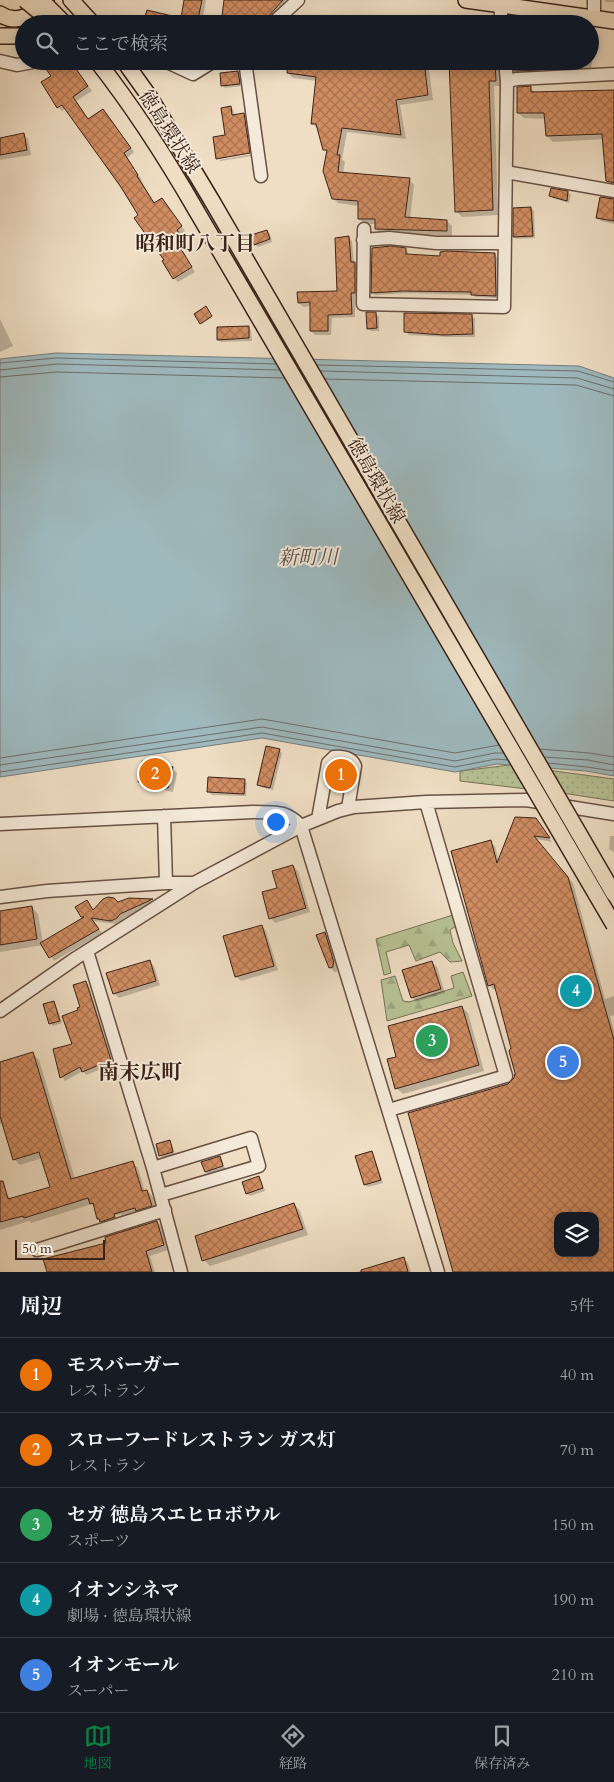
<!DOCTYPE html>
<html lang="ja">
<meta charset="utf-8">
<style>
body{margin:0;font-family:Cardo,"Noto Serif JP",serif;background:#242831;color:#f1f3f6}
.controls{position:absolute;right:15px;bottom:15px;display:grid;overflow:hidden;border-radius:10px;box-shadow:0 2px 12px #0003}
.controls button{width:45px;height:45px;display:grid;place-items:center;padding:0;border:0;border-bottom:1px solid #363941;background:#171b24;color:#f1f3f6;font:25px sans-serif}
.scale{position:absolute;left:15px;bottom:12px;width:90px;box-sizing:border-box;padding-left:5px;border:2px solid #3a2219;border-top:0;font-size:14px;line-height:18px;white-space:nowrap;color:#3a2219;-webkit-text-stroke:4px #f5ead9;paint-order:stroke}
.you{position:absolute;left:275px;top:821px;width:18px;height:18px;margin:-12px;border:4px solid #fff;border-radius:50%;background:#1a73e8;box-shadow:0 0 0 8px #1a73e833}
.badge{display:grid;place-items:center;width:32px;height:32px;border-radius:50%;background:#0b8043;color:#fff;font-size:16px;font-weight:700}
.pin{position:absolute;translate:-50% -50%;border:2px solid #fff;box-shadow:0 1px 5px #0006}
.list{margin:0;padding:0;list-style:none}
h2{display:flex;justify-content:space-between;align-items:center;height:65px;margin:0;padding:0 20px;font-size:21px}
h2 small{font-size:16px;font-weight:400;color:#9ea1a6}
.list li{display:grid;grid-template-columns:32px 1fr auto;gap:15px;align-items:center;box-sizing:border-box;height:75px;padding:0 20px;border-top:1px solid #363941}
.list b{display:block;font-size:19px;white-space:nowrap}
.list p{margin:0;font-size:16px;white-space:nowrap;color:#9ea1a6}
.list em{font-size:16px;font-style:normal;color:#9ea1a6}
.icon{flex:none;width:28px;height:28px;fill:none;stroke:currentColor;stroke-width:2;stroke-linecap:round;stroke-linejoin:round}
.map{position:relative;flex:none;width:614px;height:1272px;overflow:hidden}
.search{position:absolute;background:#171b24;box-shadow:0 2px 12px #0003;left:15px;right:15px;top:15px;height:55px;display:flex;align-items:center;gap:12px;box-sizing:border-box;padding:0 18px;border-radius:28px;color:#9ea1a6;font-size:19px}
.sheet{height:440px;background:#171b24}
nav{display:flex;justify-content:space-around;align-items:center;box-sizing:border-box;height:70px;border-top:1px solid #363941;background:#171b24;font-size:14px;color:#9ea1a6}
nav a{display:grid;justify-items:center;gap:2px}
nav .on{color:#0b8043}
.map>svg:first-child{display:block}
</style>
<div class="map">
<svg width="614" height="1272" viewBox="0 0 614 1272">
<defs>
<pattern id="grass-dots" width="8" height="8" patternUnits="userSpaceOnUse" patternTransform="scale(1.25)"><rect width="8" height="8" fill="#b7c295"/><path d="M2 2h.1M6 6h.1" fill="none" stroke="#9ea680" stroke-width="1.8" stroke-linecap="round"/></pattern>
<pattern id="forest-firs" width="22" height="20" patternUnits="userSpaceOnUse" patternTransform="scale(1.25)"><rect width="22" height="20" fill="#b7c295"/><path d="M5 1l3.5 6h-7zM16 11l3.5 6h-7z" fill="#9ea680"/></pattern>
<pattern id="building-cross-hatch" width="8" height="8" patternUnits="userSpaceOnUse" patternTransform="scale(1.25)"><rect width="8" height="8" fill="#d18d62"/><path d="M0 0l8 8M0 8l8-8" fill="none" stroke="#ab7350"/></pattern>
</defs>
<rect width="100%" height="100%" fill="#efdec4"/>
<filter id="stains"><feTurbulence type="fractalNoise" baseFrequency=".004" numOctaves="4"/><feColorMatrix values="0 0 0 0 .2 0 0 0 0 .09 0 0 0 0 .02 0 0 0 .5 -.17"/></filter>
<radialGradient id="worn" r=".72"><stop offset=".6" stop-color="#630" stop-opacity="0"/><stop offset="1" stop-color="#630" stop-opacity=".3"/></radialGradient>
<path fill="url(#grass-dots)" stroke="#787257" d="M510 765 614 779V801L569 794 460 781V771Z"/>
<path fill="url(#forest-firs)" stroke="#787257" d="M453 915 456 926 450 930 453 943 462 961 450 962 440 952 416 961 409 945 386 952 391 973 384 975 376 939Z
M463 972 472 996 387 1021 381 980 395 976 403 1001 409 1002 454 988 451 976Z"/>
<path fill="#9eb9be" stroke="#767d7c" d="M56 353 579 366 614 378V776L586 771 497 764 455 772 262 738 0 777V359Z"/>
<path fill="#0003" fill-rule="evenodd" d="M186 0H206L202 24H149L146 20 182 19Z
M225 0H286L280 10 269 20 257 18 256 24H222Z
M604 0H614V2H606Z
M490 16 495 21V24H455L454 17Z
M332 17 370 24H331Z
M590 49 594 52 591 69 573 70 555 67V71L518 73 516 71 515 61H590Z
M63 61 68 68 72 65 76 69 92 91 76 101 89 120 103 110 107 114 134 152 127 158 142 180H141L155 204 162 199 185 231 180 235 187 244 181 249 195 272 178 282 174 278 166 260 139 215 66 108 62 111 59 108 68 102 53 76Z
M289 61 428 62 433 100 400 105 406 139 347 132 342 159 345 162 343 174 409 179 414 185 410 218 447 221 452 226V236L381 234 376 229V224H365L359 219V206L338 203 333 198 328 153 324 149 318 129 312 123 317 81 293 78 288 73Z
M451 61H500L501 86H494L498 215 462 217 456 211Z
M238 72 241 75 242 86 225 88 222 85Z
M531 88 536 93 614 92V179L604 139 553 142 547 136 546 119 524 118 518 113Z
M231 108 234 110V116L244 115 246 117 251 152 218 157V159L217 158 226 136Z
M24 135 28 139 31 155 0 160V139Z
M252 154V156L220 161 219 160Z
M552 190 568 192 571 195 569 203 553 198 550 195Z
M614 200V224L601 221 597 217Z
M531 208 534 211 535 238 517 239 514 237Z
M267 231 270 234 272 242 258 247 255 244Z
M349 238 352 241 354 263 359 267 358 296H355V317L332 318 331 335H315L311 331 312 306 303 307 299 303 338 293Z
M405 249 408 252V255L441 257 495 255 498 258V298L475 297 473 295 407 293 375 295 373 292Z
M207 309 212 317 202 324 201 323Z
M376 314 379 317V331H371L368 329Z
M472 316 475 319V337H446L409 335 406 332Z
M0 319 13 346 0 352Z
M248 327 251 330 252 341 221 342 218 339Z
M279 750 282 753 273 790 261 787 258 785Z
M344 767 349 773 345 794 336 791 333 789Z
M172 768 177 773 173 792 144 786 139 781Z
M244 780 247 783 246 796 212 795 209 792Z
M536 819 552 842 536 839 573 883 605 999 614 996V1015L610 1016 614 1031V1272H454L509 1085 515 1079 516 1073 513 1048 496 989 494 990 489 985 490 842 495 846 499 862ZM558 1216H595V1253H558Z
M610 836H614V852L609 849Z
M293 866 298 871 310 912 275 923 271 918Z
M129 899 153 901 156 904 124 918 121 922 116 924 93 921 102 933 54 961 43 945 0 952V913L32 907 38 914 43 943 84 918 82 916 87 902 94 911Z
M262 926 266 931 278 970 241 981 236 977 225 937Z
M325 934 329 938 338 968H337V972H335L330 968 318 936Z
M149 961 154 966 160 985 119 998 114 994Z
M432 962 437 967 445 993 416 1002 412 997Z
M85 983 89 986 114 1064 86 1075 83 1071 65 1081 62 1077 74 1044Z
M54 1003 56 1006 62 1023 53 1026 50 1023Z
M462 1007 468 1013 484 1071 403 1094 396 1088 398 1057Z
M33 1054 39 1060 75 1179 132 1162 138 1168 145 1192 147 1191 153 1197 157 1211 107 1227 102 1222 122 1216 121 1214 101 1220V1222L98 1219 96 1208 92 1204 31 1223 29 1221 0 1230V1193L5 1192 12 1200 51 1187 42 1158 20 1165 14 1159 3 1123 0 1124V1063Z
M169 1141 172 1144 175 1155 163 1158 161 1156Z
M372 1153 374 1156 383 1183 368 1187 365 1185Z
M220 1157 222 1160 225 1169 209 1175 206 1172 203 1163Z
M258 1177 261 1180 265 1191 250 1196 247 1193Z
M294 1204 300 1211 308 1235 210 1266 204 1260Z
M157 1222 162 1227 168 1250 150 1256 155 1272H48Z
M403 1258 408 1263 411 1272H357Z"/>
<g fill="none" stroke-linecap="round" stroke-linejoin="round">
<path stroke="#6c6e6c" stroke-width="1" d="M0 363 56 358 276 364
M317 365 578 371 614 382
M0 370 57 364 279 370
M321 371 577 378 614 389
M0 377 57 372 284 378
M325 379 576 385 614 396
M540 749 589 753 614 757
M544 757 588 760 614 765
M0 758 262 719 455 753 499 745
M548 763 587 767 614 771
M0 765 262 727 455 761 495 753H503
M0 772 262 733 455 767 496 759 507 760"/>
</g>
<path fill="url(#building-cross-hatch)" stroke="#3a2219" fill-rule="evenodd" d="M184 0H202L197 24H159L144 20 147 10 181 18Z
M224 0H283L266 19 254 16 253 24H221Z
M60 61H64L66 68 72 63 88 86 73 97 88 119 103 109 131 148 124 153 138 175 137 176 154 203 162 198 182 226 177 230 184 240 178 244 192 267 173 279 162 261 164 260 134 218 138 215 121 187 62 105 57 108 41 82 51 76 46 69Z
M288 61H424L428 95 396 100 401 135 342 128 337 155H340L338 172 410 178 405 217 447 220V231L375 229V219H358V201L332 199 323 171 327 150H323L316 124H311L316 77 287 73Z
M449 61H495L496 81H489L493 210 455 212Z
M513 61 543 62V70L514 71Z
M238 71 240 84 221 86 220 73Z
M531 86V92L614 90V183L606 181 602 134 546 136 544 113H517V87Z
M231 106 232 115 244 113 250 153 216 159 213 137 225 135 221 108Z
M24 133 27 150 0 155V138Z
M551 188 568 191 567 201 549 196Z
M600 197 614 199V221L596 218Z
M531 207 533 236 513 237V208Z
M267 230 270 239 254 245 251 235Z
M349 236 351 262H355V293H351L352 314 328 315V331H310V302L298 303 297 292 337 291 335 238Z
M391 246 406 248V254L440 256V252L446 251 495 253 496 296 471 295V292L403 291 371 293 372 248Z
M206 306 212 316 200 324 194 314Z
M366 312H376L377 328 367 329Z
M404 313 472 314 473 334 443 335 404 332Z
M249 326V338L217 340V327Z
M266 746 280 749 270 788 257 785Z
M142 761 173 767 168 788 138 782Z
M338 765 344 766 346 769 343 791 332 789 336 767Z
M208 777 245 779 244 794 207 792Z
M515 817 536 818 550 838 534 836 568 877 614 1040V1272H453L408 1113 508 1084 514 1078 515 1073 509 1051 511 1048 494 984 488 986 451 851 491 840 497 863ZM558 1216H595V1253H558Z
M293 865 306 908 269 919 262 892 277 888 272 871Z
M108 897 114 898 118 902 129 898 153 899 120 914 117 918 111 921 91 918 99 929 49 958 40 943 84 917H81L75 907 87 900 93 910 103 899Z
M32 906 37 939 0 945V911Z
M262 925 274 966 235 977 223 936Z
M325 932 334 963 333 964V967L329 968 316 935Z
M150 960 156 981 113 994 106 973Z
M432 961 441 989 411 998 402 970Z
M86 981 111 1060 82 1072 80 1067 60 1078 53 1049 72 1044 62 1016 78 1010 77 1008 80 1007 73 985Z
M54 1001 60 1021 49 1024 43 1004Z
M462 1006 479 1065 395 1089 387 1059 396 1057 388 1026Z
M33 1052 71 1179 133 1161 142 1191 147 1190 152 1206 136 1211 135 1208 114 1214 115 1217 100 1222 99 1219H97L93 1203 90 1204 88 1198 24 1218 23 1216 0 1222V1181H3L8 1199 50 1187 39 1152 13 1160 0 1116V1062Z
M170 1140 173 1152 159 1156 156 1144Z
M372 1151 381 1180 364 1185 355 1156Z
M220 1156 223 1166 205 1172 201 1162Z
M259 1176 263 1188 246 1194 242 1182Z
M294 1203 303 1229 202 1261 195 1236Z
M157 1221 164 1245 146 1251 152 1272H47L43 1259 106 1243 105 1237Z
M404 1257 408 1272H361V1270Z"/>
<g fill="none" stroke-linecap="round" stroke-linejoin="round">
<defs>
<path id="minor" d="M594 0V18
M500 5 502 24
M272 24 298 0
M0 61 17 65 38 61
M165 61 193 74 214 61
M245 61 261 176
M507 81 517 79 614 74
M506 172 614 191
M364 229 363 304 504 307 507 81 505 61
M363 240 389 238 436 243H505
M164 816 166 883
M318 819 328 763 334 757C343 756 352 758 355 766L348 808
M0 824 253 812C274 813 285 809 301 826L438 1272
M0 897 47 891 166 883H194
M87 951 153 1168 181 1272
M0 1011 76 958 194 883 301 826 338 811 354 807 426 802 526 800 614 814
M389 1110 506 1076 426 802
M153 1168 251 1138 259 1166 161 1195
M37 1250 165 1210"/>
<path id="major" d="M71 0 93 24
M466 0 614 21
M0 14C17 26 33 14 46 1
M0 36H24
M97 61C134 108 166 158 196 210
M124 61 149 96 212 201"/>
</defs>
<use href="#minor" stroke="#675144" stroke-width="15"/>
<use href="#major" stroke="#3a2219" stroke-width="18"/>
<use href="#minor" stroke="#f5ead9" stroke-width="12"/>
<use href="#major" stroke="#efdec4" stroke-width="15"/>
<defs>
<path id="major-bridge" d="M25 0 54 24
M41 0 65 24
M212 201 614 894
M196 210 614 925"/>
</defs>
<use href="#major-bridge" stroke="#3a2219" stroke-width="18" stroke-linecap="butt"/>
<use href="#major-bridge" stroke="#efdec4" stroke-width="15"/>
</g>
<g text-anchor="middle" stroke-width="4" stroke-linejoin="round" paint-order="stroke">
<g font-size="19" fill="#3a2219" stroke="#f5ead9">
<text transform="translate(170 131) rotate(57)" y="7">徳島環状線</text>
<text transform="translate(377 480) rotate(60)" y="7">徳島環状線</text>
</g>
<g font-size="20" font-weight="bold" fill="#3a2219" stroke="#f5ead9">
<text x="195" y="250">昭和町八丁目</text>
</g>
<g font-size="20" font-style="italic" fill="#584f4b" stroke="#f5ead9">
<text transform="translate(308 557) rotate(-1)" y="7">新町川</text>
</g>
<g font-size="21" font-weight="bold" fill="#3a2219" stroke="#f5ead9">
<text x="140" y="1079">南末広町</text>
</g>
</g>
<rect width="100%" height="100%" filter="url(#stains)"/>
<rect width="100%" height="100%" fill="url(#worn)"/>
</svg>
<div class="controls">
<button><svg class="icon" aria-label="layers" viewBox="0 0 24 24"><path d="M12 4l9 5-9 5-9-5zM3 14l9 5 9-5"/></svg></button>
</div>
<div class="scale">50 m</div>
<div class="you"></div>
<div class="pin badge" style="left:341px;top:775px;background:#e8710a">1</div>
<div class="pin badge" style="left:155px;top:774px;background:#e8710a">2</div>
<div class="pin badge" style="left:432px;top:1041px;background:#2e9e5b">3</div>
<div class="pin badge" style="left:576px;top:991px;background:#0f9aa8">4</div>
<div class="pin badge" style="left:563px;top:1062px;background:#3f7fe0">5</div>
<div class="search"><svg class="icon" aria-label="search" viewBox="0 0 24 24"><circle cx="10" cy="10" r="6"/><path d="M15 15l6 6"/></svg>ここで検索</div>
</div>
<section class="sheet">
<h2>周辺<small>5件</small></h2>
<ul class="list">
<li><span class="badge" style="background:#e8710a">1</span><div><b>モスバーガー</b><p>レストラン</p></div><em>40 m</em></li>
<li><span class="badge" style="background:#e8710a">2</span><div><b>スローフードレストラン ガス灯</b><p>レストラン</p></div><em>70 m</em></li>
<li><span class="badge" style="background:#2e9e5b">3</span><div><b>セガ 徳島スエヒロボウル</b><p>スポーツ</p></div><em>150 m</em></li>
<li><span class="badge" style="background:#0f9aa8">4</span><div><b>イオンシネマ</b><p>劇場 · 徳島環状線</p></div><em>190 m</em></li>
<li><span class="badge" style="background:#3f7fe0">5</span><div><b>イオンモール</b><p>スーパー</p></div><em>210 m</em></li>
</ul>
</section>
<nav>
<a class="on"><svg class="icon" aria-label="map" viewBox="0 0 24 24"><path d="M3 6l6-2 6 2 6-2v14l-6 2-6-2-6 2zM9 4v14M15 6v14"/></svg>地図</a>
<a><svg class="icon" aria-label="directions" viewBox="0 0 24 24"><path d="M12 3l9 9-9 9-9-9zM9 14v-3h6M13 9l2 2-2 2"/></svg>経路</a>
<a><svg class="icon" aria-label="saved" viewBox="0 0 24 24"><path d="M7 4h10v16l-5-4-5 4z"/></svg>保存済み</a>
</nav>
